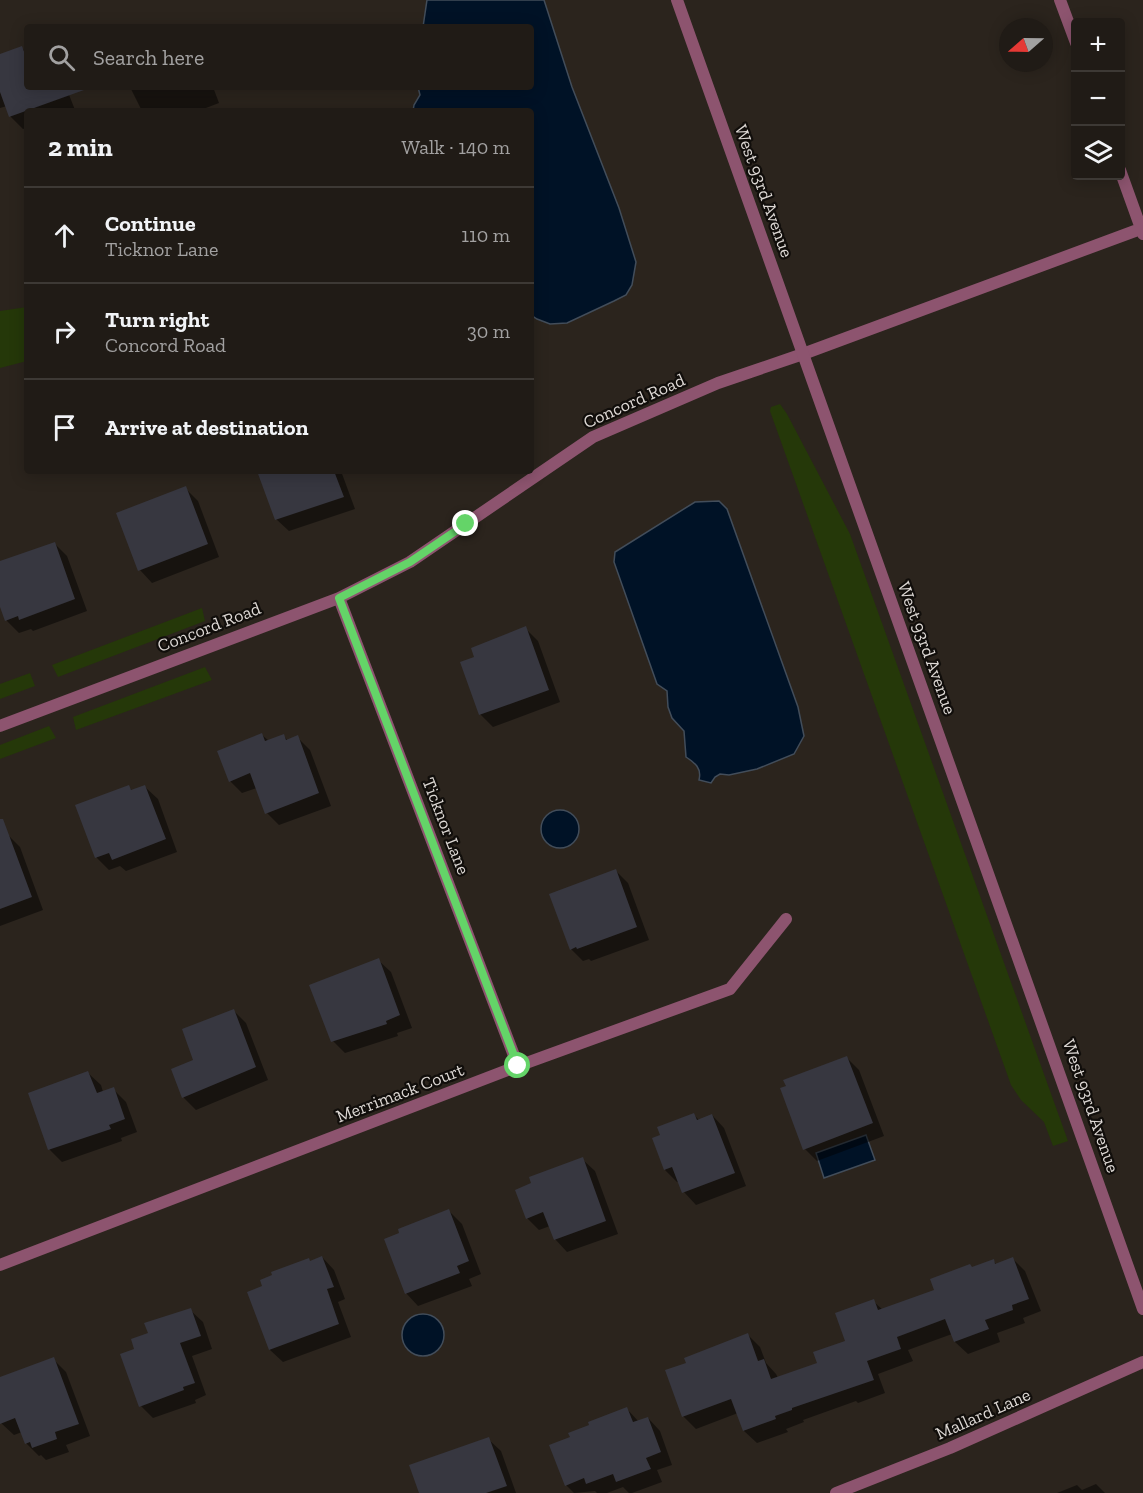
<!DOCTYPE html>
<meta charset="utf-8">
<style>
body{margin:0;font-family:"Zilla Slab",serif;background:#28241f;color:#f1f3f6}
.controls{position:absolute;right:18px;top:18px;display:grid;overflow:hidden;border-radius:6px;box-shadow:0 3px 15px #0003}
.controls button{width:54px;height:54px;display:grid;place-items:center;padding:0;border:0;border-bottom:2px solid #3d3935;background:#201b16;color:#f1f3f6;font:30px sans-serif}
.compass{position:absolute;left:999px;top:18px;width:54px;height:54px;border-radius:50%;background:#201b16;box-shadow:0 3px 15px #0003;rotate:250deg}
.stop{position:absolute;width:18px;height:18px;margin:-14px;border:4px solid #64d468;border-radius:50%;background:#fff}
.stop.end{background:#64d468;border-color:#fff;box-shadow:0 2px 6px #0008}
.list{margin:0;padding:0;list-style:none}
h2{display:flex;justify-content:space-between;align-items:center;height:78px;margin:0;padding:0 24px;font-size:26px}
h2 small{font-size:20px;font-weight:400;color:#a2a1a1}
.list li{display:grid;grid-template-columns:39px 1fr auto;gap:18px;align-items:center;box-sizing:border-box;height:96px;padding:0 24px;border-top:2px solid #3d3935}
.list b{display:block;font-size:22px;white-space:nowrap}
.list p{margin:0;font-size:20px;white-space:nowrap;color:#a2a1a1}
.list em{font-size:20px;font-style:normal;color:#a2a1a1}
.icon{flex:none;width:33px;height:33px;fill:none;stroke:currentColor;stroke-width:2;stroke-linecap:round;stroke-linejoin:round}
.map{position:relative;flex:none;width:1143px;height:1493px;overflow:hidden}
.search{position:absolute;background:#201b16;box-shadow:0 3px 15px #0003;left:24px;top:24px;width:510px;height:66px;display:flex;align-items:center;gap:15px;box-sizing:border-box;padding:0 21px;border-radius:6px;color:#a2a1a1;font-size:22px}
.panel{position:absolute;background:#201b16;box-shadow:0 3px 15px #0003;left:24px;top:108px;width:510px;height:366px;border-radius:6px}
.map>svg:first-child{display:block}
</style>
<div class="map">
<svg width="1143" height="1493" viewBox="0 0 1143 1493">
<rect width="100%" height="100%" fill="#2b241d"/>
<path fill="#253809" d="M27 307V361L0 368V311Z
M780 404 787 414 850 534 1068 1141 1053 1146 1044 1122 1021 1100 1011 1085 770 411 771 407Z
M202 608 205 621 58 677 52 665Z
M205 667 212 680 76 730 73 717Z
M30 673 35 686 0 699V684Z
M49 726 56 738 0 759V745Z"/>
<path fill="#001226" stroke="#424d5a" stroke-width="1.5" d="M427 0H544L572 87 619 208 636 262 632 285 626 295 614 301 567 323 550 324 537 319 531 315V111H413L414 105 420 95 418 87H531V27H423Z
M719 501 727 509 798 707 804 736 794 754 757 769 729 775 720 774 715 777 711 783 699 780C702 768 695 763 686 757L684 731 672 718 668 707 667 691 657 684 614 562 615 552 695 502Z
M541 829a19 19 0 1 1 38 0a19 19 0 1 1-38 0Z
M866 1135 875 1160 824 1178 816 1153Z
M402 1335a21 21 0 1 1 42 0a21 21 0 1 1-42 0Z"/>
<path fill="#0007" d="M22 48 24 50 27 49V87H66L75 110 27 111V128L23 129 10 116 7 106 0 108V55Z
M130 87H213L219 103 198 111H142Z
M258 471H341L355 509 289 531 276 519Z
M185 488 198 501 219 557 152 583 140 570Z
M54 543 67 556 87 611 33 631 31 629 19 633 7 621 0 602V586Z
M525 628 538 641 560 702 493 727 480 714 476 658Z
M262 735 269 741 284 736 288 741 297 737 310 750 331 806 279 825 267 813 257 788 242 793 230 781Z
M128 787 133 791 145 787 158 799 177 852 126 871 120 866 109 870 97 858 77 806Z
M7 834 20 847 43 910 0 926V837Z
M616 871 628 883 649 940 591 961 589 959 583 961 571 949Z
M378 960 391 972 412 1028 397 1033 398 1036 345 1053 333 1041Z
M234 1011 246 1023 268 1080 196 1110 184 1098 173 1070 195 1061Z
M847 1058 859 1070 884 1136 817 1161 805 1149Z
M88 1073 101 1085 103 1092 113 1089 126 1102 137 1132 121 1138 122 1141 62 1162 50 1150 29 1094Z
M694 1115 699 1120 712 1115 724 1128 746 1186 696 1205 684 1192 679 1182H677L665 1170Z
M582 1159 595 1171 618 1234 567 1252 555 1239 550 1226 539 1230 527 1218Z
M449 1211 462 1224 481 1274 469 1279 472 1286 418 1306 406 1293Z
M322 1257 334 1270 345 1299 338 1302 351 1337 283 1362 270 1350 264 1287Z
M1013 1259 1025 1271 1041 1311 1023 1318 1025 1323 997 1333 1000 1342 968 1354 955 1342 952 1334 908 1350 913 1361 878 1374 885 1393 858 1403 856 1401 803 1420 804 1422 786 1429 788 1432 757 1443 744 1431 738 1413 696 1429 683 1416 688 1364 747 1334 760 1347 766 1363 776 1374 778 1378 819 1363 847 1341 873 1301 883 1310 936 1291 973 1268 993 1261 997 1265Z
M190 1310 203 1322 212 1349 192 1356 206 1395 195 1400 196 1403 153 1418 141 1406 136 1350 149 1334Z
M53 1359 66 1372 90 1436 66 1445 69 1452 46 1460 41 1455 39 1456 26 1443 22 1432 14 1435 1 1423 0 1390Z
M627 1409 639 1422 648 1418 660 1431 672 1465 657 1470 662 1482 632 1493H629L623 1487 607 1493H597L595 1491 574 1493 566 1485 572 1438Z
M488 1439 501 1451 516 1493H421Z
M1096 1484 1105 1493H1057L1077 1485 1082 1490Z"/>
<path fill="#373740" d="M22 46 27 60V87H83L84 90 9 117 0 92V54Z
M257 471H334L344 497 275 520Z
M186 486 208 544 138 571 116 513Z
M55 542 75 599 19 620 18 616 5 621 0 607V561Z
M526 626 549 690 479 715 460 662 474 657 471 648Z
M262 733 265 741 284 734 286 740 298 735 319 793 265 814 250 773 229 782 217 751Z
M129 785 131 790 145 785 166 839 112 860 109 853 95 858 75 805Z
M0 819H3L32 897 0 909Z
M616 869 637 927 577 949 576 947 570 950 549 894Z
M379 958 400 1015 386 1021 387 1024 331 1042 309 985Z
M234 1009 256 1067 182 1098 171 1069 193 1060 182 1029Z
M847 1056 873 1123 803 1150 780 1088 786 1086 783 1080Z
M88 1071 97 1093 114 1087 125 1119 109 1125 111 1129 48 1150 28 1093Z
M694 1113 697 1120 712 1114 735 1173 682 1193 672 1167 664 1170 652 1138 660 1135 657 1127Z
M583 1157 606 1221 554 1240 543 1212 526 1219 515 1190 531 1183 529 1177Z
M449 1209 469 1261 457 1266 460 1273 405 1294 384 1239 399 1233 398 1229Z
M322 1256 334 1287 327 1289 339 1324 269 1350 247 1292 262 1286 260 1280 272 1275 271 1272 309 1258 310 1261Z
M1013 1257 1029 1299 1012 1305 1013 1310 985 1320 989 1329 954 1342 945 1319 897 1337 901 1349 867 1361 874 1380 792 1408V1410L775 1416 776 1419 743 1431 731 1399 682 1417 665 1370 686 1363 684 1358 748 1333 758 1361 764 1359 771 1379 817 1363 813 1352 845 1341 835 1313 874 1299 878 1310 934 1290 930 1279 970 1264 972 1267 994 1259 995 1264Z
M191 1308 201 1336 180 1343 195 1383 183 1387 184 1390 139 1407 120 1354 134 1349 131 1339 148 1333 144 1323Z
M54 1357 79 1424 55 1432 57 1439 32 1448 30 1442 25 1444 15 1418 0 1424V1377Z
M627 1407 633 1422 648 1417 661 1452 646 1458 651 1469 616 1482 613 1474 586 1484 584 1478 565 1486 549 1445 570 1437 568 1433 589 1425 588 1422Z
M489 1437 507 1486 486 1493H419L409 1465Z"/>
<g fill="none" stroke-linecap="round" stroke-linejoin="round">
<path stroke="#8d546f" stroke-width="12" d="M1060 0 1076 43
M1120 170 1143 234
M339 598 518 1066
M0 726 339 598 410 562 593 437 718 383 803 354 1143 228
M0 1265 518 1066 730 989 786 919
M836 1493 950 1448 1143 1362"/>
<path stroke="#8d546f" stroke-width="12" d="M677 0 1143 1309"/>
</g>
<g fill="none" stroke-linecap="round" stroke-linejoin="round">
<path stroke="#64d468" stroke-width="8" d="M466 524 410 562 339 598 518 1066"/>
</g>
<g text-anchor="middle" stroke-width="4.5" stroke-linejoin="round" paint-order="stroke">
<g font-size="18" fill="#ddd8d4" stroke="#110e0b">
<text transform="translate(764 191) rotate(70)" y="6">West 93rd Avenue</text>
<text transform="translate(634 401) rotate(-24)" y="6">Concord Road</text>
<text transform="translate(209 627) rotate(-21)" y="6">Concord Road</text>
<text transform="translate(927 648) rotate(70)" y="6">West 93rd Avenue</text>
<text transform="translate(446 826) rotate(69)" y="6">Ticknor Lane</text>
<text transform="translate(400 1093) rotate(-21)" y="6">Merrimack Court</text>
<text transform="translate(1091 1106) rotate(71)" y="6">West 93rd Avenue</text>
<text transform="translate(983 1414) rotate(-24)" y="6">Mallard Lane</text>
</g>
</g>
</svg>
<div class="controls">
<button>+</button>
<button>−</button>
<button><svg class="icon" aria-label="layers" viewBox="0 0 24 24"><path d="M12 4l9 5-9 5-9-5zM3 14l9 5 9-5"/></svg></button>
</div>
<svg class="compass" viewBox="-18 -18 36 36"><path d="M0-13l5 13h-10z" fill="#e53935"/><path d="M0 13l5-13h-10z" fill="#a2a1a1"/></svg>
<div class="stop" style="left:518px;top:1066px"></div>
<div class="stop end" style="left:466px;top:524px"></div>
<div class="search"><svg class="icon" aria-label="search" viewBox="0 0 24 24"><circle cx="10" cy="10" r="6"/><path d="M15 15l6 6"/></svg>Search here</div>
<section class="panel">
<h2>2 min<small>Walk · 140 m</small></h2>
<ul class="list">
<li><svg class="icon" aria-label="ahead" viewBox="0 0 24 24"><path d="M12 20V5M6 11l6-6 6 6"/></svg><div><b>Continue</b><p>Ticknor Lane</p></div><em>110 m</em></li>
<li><svg class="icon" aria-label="right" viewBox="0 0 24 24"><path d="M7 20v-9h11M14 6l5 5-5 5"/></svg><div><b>Turn right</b><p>Concord Road</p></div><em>30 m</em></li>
<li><svg class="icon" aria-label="arrive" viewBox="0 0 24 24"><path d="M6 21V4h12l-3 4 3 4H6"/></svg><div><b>Arrive at destination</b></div></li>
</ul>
</section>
</div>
